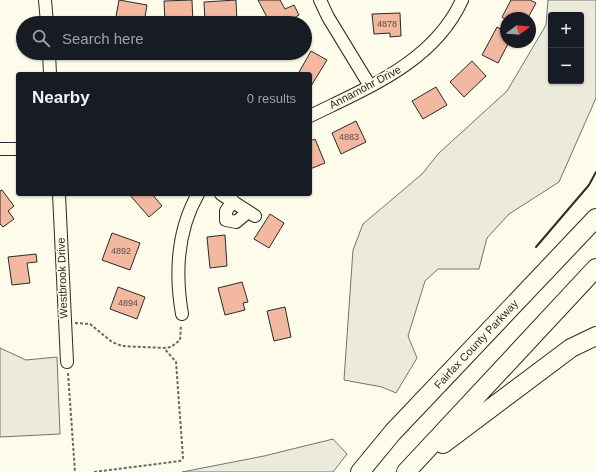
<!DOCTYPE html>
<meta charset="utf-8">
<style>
body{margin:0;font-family:Arial,sans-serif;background:#242831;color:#f1f3f6}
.controls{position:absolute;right:12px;top:12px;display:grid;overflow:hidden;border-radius:4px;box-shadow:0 1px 3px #0004}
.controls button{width:36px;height:36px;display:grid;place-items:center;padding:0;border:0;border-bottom:1px solid #363941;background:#171b24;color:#f1f3f6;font:20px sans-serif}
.compass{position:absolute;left:500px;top:12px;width:36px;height:36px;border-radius:50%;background:#171b24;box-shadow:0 1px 3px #0004;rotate:74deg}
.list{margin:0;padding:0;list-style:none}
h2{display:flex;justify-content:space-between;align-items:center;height:52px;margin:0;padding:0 16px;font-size:17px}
h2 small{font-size:13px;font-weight:400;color:#9ea1a6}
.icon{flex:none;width:22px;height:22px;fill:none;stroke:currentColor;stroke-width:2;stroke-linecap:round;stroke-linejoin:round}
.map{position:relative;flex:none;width:596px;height:472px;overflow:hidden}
.search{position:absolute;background:#171b24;box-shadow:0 1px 3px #0004;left:16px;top:16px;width:296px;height:44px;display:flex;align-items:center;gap:10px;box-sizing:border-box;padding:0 14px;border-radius:22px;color:#9ea1a6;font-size:15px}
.panel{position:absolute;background:#171b24;box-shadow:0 1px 3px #0004;left:16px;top:72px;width:296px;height:124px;border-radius:4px}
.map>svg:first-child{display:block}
</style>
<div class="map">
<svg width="596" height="472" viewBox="0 0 596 472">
<rect width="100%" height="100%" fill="#fdfbea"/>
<path fill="#ecebdb" stroke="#74746e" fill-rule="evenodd" d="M548 0H596V98L559 182 509 214 487 238 479 269H438L425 281 408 336 417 358 396 393 382 387 344 380 353 250 363 224 422 174 439 153 507 91 546 25ZM551 15H581V81H551Z
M0 348 26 360 57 357 60 434 0 437Z
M333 439 347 454 333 472H182L264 456Z"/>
<path fill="#f2b8a0" stroke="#2b2b2b" d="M119 0 147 5 144 23 115 22Z
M192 0 193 23H165L164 1Z
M236 0 237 23H205L204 2Z
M258 0H280L285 9 294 5 299 15 285 23H270Z
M511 0H530L536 3 528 18H506V20L502 17Z
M400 13 401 36 390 37V33L374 34 372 14Z
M497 27 506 32V42H509L498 63 482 55Z
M311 51 327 60 311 86 310 74H298Z
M472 61 486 76 464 97 450 82Z
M436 87 447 105 423 119 412 101Z
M356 121 366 142 341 154 332 133Z
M315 139 325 163 310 169V141Z
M2 190 14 206 8 211 14 219 3 227 0 224V191Z
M129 194H152L162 206 149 217Z
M270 214 284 223 269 248 254 239Z
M112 233 140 243 130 270 102 260Z
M225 235 227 266 210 268 207 237Z
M36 254 37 262 27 263 30 283 12 285 8 257Z
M242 282 248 302 243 303 245 310 225 315 218 288Z
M118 287 145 297 137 319 110 309Z
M285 307 291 337 274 341 267 311Z"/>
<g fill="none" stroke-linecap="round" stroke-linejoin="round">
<defs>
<path id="minor" d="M45 0 47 23
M320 0 328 17 370 86
M49 53 50 74
M310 116C367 88 434 62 462 0
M0 149H18
M59 194 67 362
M221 194 255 216
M233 201 226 211V220L236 222 248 212
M182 314C175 273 177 231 198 194"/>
<path id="highway" d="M443 444 571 348 596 336
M360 472 393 432 596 218
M406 472 596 268"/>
</defs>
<use href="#minor" stroke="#2b2b2b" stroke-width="14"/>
<use href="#highway" stroke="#2b2b2b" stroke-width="20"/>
<path stroke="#6a6964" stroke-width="2" stroke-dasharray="3 2" stroke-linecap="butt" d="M75 323 90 324 112 342 122 346 164 348 171 347 180 340 181 325
M68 373 75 472
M94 472 180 461 183 458 176 362 164 348"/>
<use href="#minor" stroke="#fdfbea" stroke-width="12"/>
<use href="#highway" stroke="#fdfbea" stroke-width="18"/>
<path stroke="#2b2b2b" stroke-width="2" d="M536 247 589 185 596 172"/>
</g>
<g text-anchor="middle" stroke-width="3" stroke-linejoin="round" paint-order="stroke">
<g font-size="9" fill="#5d4e48">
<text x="387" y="27">4878</text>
<text x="349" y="140">4883</text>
<text x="121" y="254">4892</text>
<text x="128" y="306">4894</text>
</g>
<g font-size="11" fill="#2b2b2b" stroke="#fdfbea">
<text transform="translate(365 87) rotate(-28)" y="4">Annamohr Drive</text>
<text transform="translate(62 278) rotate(-92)" y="4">Westbrook Drive</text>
<text transform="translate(476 344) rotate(-47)" y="4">Fairfax County Parkway</text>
</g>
</g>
</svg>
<div class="controls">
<button>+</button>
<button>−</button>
</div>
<svg class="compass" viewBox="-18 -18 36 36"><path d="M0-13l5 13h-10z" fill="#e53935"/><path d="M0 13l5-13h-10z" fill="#9ea1a6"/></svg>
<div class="search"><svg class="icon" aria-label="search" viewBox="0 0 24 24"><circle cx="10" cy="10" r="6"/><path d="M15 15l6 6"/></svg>Search here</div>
<section class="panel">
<h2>Nearby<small>0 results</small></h2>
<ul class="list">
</ul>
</section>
</div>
